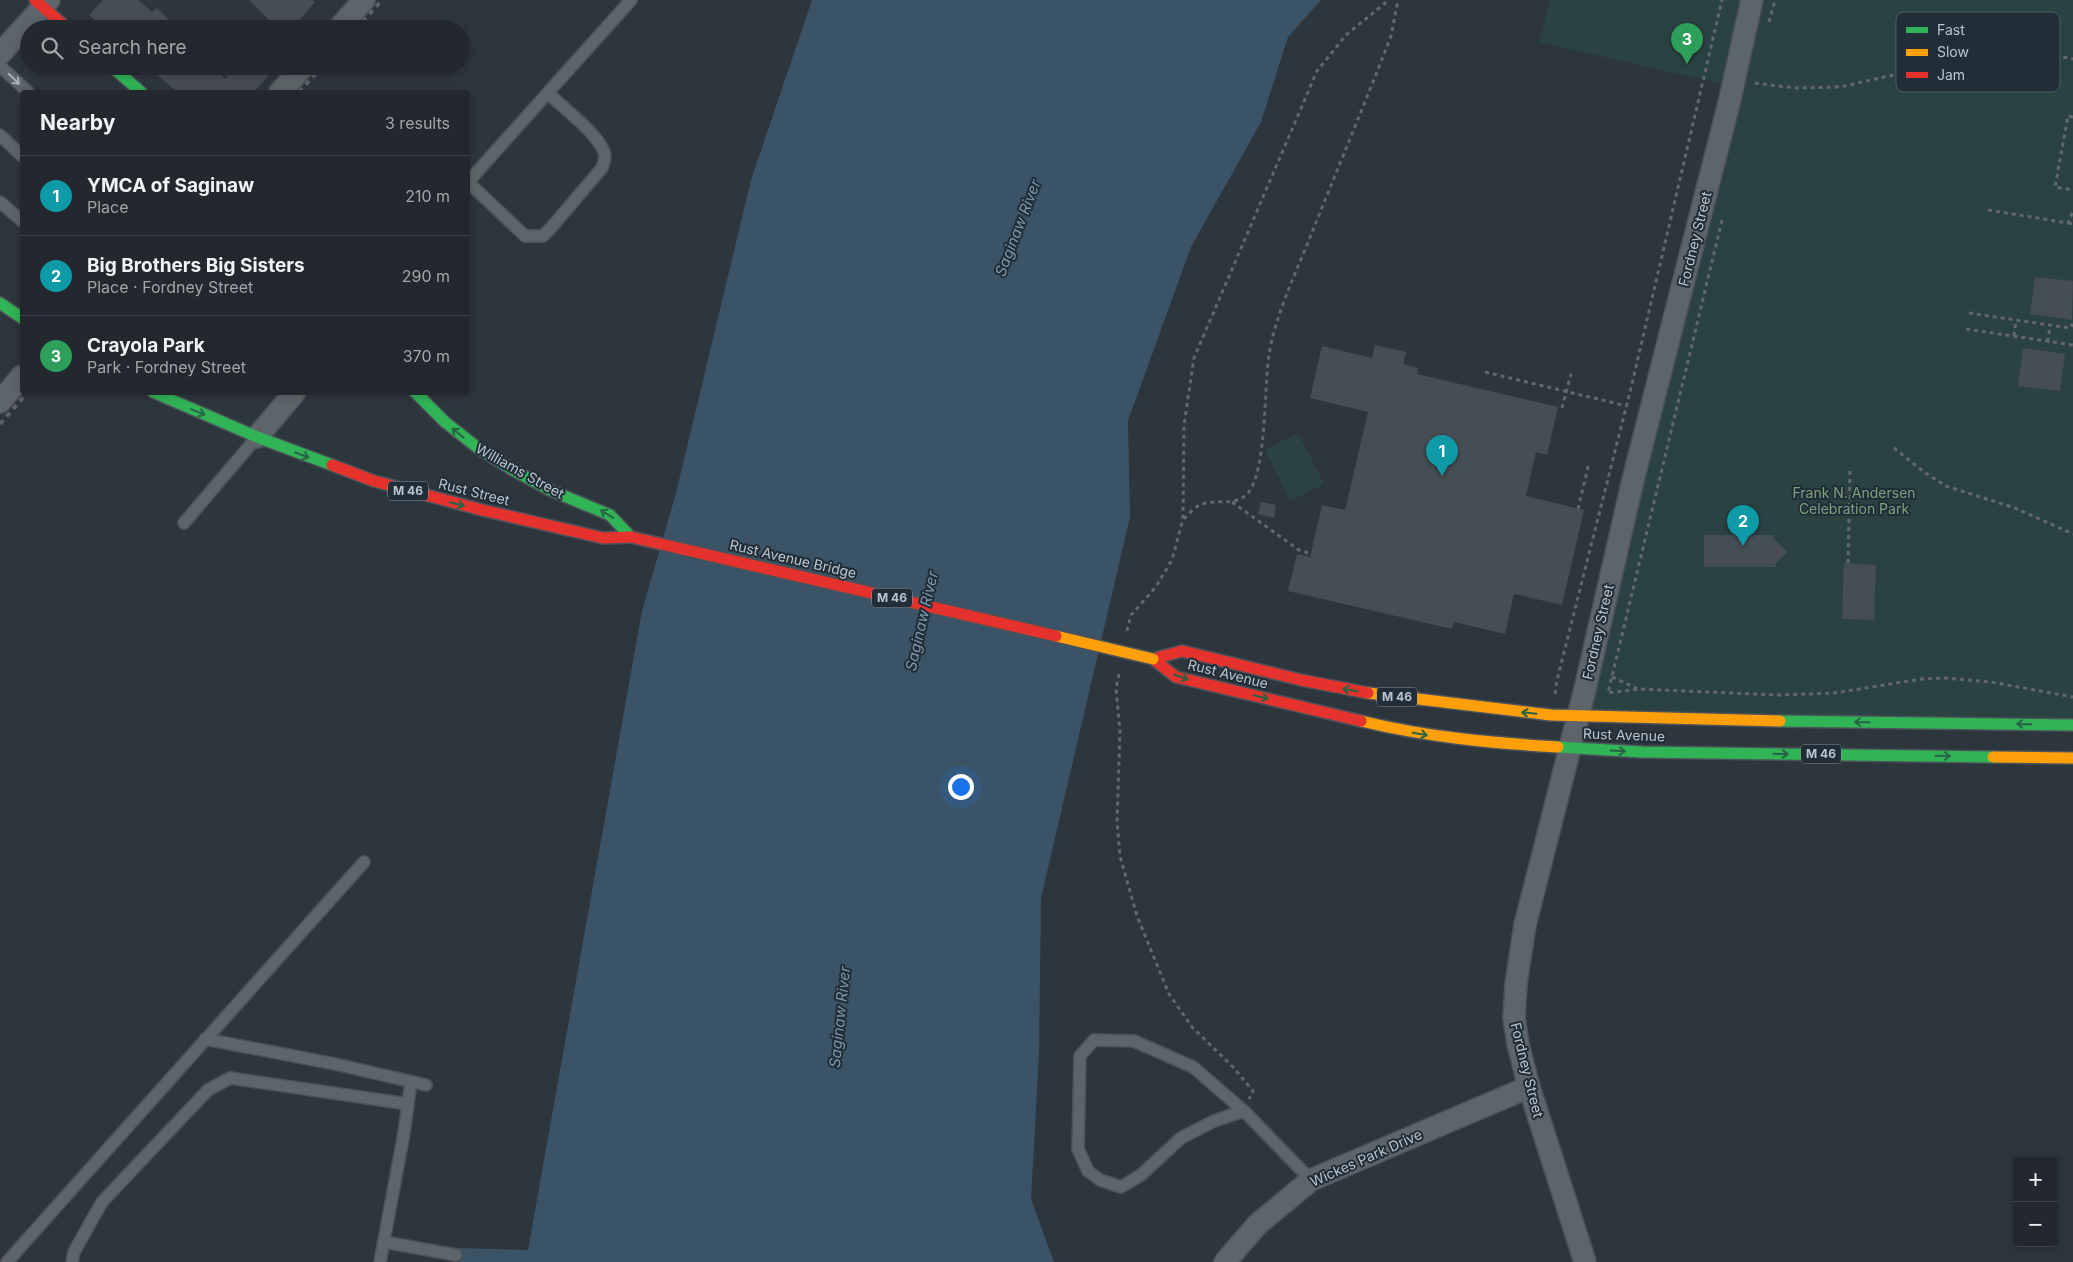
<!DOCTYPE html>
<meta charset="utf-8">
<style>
body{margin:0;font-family:Inter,sans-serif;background:#2a3036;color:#f1f3f6}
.controls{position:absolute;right:15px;bottom:15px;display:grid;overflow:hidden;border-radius:5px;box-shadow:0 2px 8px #0003}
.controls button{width:45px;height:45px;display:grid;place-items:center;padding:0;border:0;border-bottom:1px solid #3f444a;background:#22282e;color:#f1f3f6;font:25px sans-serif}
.you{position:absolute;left:960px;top:786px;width:18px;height:18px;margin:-12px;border:4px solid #fff;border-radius:50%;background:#1a73e8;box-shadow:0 0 0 8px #1a73e833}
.badge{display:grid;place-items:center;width:32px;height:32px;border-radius:50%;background:#89929a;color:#fff;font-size:16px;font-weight:700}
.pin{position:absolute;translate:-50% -41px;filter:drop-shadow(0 1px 2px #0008)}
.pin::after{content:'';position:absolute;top:26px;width:18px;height:15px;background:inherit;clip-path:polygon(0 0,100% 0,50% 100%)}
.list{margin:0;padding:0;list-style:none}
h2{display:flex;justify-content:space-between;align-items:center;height:65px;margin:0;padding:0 20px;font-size:21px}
h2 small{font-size:16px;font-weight:400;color:#a2a6aa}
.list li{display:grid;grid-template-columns:32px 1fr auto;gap:15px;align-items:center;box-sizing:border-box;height:80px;padding:0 20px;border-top:1px solid #3f444a}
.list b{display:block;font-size:19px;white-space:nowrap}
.list p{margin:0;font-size:16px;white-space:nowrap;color:#a2a6aa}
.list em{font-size:16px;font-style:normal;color:#a2a6aa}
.icon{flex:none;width:28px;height:28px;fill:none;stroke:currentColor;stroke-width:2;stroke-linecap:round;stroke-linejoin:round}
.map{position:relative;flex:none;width:2073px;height:1262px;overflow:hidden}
.search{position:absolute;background:#22282e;box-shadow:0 2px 8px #0003;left:20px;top:20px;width:450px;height:55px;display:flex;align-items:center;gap:12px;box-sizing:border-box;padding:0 18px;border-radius:28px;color:#a2a6aa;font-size:19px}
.panel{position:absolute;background:#22282e;box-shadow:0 2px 8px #0003;left:20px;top:90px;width:450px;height:305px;border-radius:5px}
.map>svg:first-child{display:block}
</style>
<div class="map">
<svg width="2073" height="1262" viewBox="0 0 2073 1262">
<rect width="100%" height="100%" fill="#2e363d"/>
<path fill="#2b4243" d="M1550 0H2073V725L1577 716 1732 86 1539 42Z
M1298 433 1324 484 1290 501 1265 450Z"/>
<path fill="#3b5366" d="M812 0H1321L1288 37 1261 122 1191 247 1128 421 1130 517 1041 898 1039 1054 1031 1199 1054 1262H459L460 1248 528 1250 642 611 676 493 751 180Z"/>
<path fill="#464d53" d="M103 0H138L152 12 157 8 168 19 163 24 168 29H105L89 15Z
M249 0H312L315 2 292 29H281L274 25Z
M147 66H210L225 79 237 66H277L254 92H177Z
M2035 277 2073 281 2072 320 2030 314Z
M1375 345 1406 352 1403 364 1418 368 1417 374 1558 407 1547 455 1536 452 1526 496 1584 510 1562 605 1514 594 1505 634 1454 622 1452 629 1288 591 1297 554 1310 557 1322 505 1345 510 1368 412 1310 398 1322 346 1372 358Z
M2023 348 2065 354 2060 391 2018 386Z
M1261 502 1276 505 1274 518 1258 514Z
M1704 535H1774V539L1788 552 1775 564 1776 567H1704Z
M1844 563 1876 565 1874 620 1842 619Z"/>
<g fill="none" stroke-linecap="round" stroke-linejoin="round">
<defs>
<path id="lane" d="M0 66 28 92
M0 135 22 156
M468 182 525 236H543L550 229 602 168C604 162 606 158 604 152 598 134 562 107 548 93
M468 182 631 0
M0 202 22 221
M184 523 257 437
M205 1039 335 1064 426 1085
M1244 1111 1214 1121 1181 1138 1141 1175 1121 1187 1100 1180 1088 1171 1078 1149 1080 1056 1094 1040 1134 1041 1193 1067 1244 1111 1311 1180
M384 1242 456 1255
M7 1262 364 862
M72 1262 74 1252 102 1202 208 1090 230 1078 408 1104
M380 1262 404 1133 411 1082"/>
<path id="street" d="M338 29 364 0
M0 54 49 0
M280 92 304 66
M0 402 22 376
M257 437 295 392
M1225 1262 1258 1224 1311 1180 1529 1087
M1585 1262 1529 1087 1518 1044 1514 1018 1516 984 1525 925 1585 689 1633 480 1729 103 1752 0"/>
<path id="fast" d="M111 66 141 92
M0 303 22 318
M153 392 257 437 332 465
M415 392 445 422 478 448 513 470 550 490 610 515 631 537
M1780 721 2073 725
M1558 747 1642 752 1993 757"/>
<path id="slow" d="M1368 693 1551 715 1780 721
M1361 721C1426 737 1492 743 1558 747
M1993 757 2073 758"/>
<path id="jam" d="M35 0 68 29
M332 465 374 481 482 510 603 538 631 537
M1153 659 1176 677 1361 721
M1153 659 1182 651 1301 680 1368 693"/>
</defs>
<use href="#lane" stroke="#4d5257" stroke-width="14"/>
<use href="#street" stroke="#4d5257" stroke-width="24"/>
<use href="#fast" stroke="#4b5259" stroke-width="14"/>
<use href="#slow" stroke="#4b5259" stroke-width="14"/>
<use href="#jam" stroke="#4b5259" stroke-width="14"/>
<path stroke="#62686e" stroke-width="3" stroke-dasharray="4 4" stroke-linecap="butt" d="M1769 22 1775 0
M1755 83 1796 88 1840 87 1947 63 1977 65 2036 57 2059 56 2073 59
M2073 117 2068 116 2055 187 2073 190
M1988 210 2068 223 2073 211
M1722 220 1608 693 1639 689 1778 695 1834 693 1922 679 1944 678 1991 682 2073 697
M2068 223 2073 224
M1969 313 2070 328 2073 324
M1966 329 2073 345
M2014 336 2016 320
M2048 342 2050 325
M1485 372 1627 406
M1562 408 1571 374
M1894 448 1924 472 1946 486 2015 508 2073 534
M1232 502 1299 550 1311 554
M1578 509 1589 463
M1184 519C1188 515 1193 509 1198 506 1214 497 1235 508 1248 493 1267 470 1264 386 1269 355 1275 315 1298 268 1313 230 1339 165 1366 101 1391 36L1398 0
M1848 563 1850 470
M1127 631 1131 615 1155 588 1172 560 1183 519 1184 425 1194 358 1317 71 1346 35 1389 0
M1119 674 1116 689 1120 731 1117 821 1120 856 1137 916 1169 994 1192 1027 1233 1067 1253 1091 1249 1099
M1612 677 1638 689
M1555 694 1557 680 1631 388 1722 0"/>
<use href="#lane" stroke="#5e656a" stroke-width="11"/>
<use href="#street" stroke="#5e656a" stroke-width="21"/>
<use href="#fast" stroke="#30b455" stroke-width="11"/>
<use href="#slow" stroke="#ff9f0a" stroke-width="11"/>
<use href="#jam" stroke="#e5322d" stroke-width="11"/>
<path stroke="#5d6368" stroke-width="4" stroke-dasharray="5 5" stroke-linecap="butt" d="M356 29 382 0
M299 92 323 66
M0 424 28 392"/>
<defs>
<path id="slow-bridge" d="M1056 636 1153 659"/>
<path id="jam-bridge" d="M631 537 1056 636"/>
</defs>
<use href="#slow-bridge" stroke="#4b5259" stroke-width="14" stroke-linecap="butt"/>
<use href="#jam-bridge" stroke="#4b5259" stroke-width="14" stroke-linecap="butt"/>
<use href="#slow-bridge" stroke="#ff9f0a" stroke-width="11"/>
<use href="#jam-bridge" stroke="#e5322d" stroke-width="11"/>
</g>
<defs><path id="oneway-shaft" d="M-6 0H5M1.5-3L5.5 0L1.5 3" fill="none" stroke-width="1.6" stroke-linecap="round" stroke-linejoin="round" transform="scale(1.25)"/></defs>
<use stroke="#a8b1b8" href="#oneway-shaft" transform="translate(14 79) rotate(44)"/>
<g stroke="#276444">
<use href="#oneway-shaft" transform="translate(198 412) rotate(23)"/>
<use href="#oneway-shaft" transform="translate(458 433) rotate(-141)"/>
<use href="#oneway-shaft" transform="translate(302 455) rotate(21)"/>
<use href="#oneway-shaft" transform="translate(457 504) rotate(14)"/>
<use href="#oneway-shaft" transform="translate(607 514) rotate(-149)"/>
<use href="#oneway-shaft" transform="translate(1181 677) rotate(19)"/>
<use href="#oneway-shaft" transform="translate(1350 690) rotate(-170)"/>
<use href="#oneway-shaft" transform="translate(1261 697) rotate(14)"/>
<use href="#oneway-shaft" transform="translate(1529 713) rotate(-175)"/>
<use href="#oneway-shaft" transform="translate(1862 722) rotate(-179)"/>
<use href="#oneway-shaft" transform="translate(2024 724) rotate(-179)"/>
<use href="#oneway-shaft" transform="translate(1420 734) rotate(9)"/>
<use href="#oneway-shaft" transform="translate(1618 751) rotate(3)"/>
<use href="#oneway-shaft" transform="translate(1781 754) rotate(1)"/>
<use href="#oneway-shaft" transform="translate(1943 756) rotate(1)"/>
</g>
<g text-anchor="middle" stroke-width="4" stroke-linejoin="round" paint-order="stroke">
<g fill="#212e38" stroke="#8c97a0" stroke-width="1">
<rect x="388" y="481.5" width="40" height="19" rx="4"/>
<rect x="872" y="588.5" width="40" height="19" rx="4"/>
<rect x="1377" y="687.5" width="40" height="19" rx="4"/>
<rect x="1801" y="744.5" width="40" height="19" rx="4"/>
</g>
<g font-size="12" font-weight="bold" fill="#bac4cc">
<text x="408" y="495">M 46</text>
<text x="892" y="602">M 46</text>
<text x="1397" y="701">M 46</text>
<text x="1821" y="758">M 46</text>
</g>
<g font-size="14" fill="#bac4cc" stroke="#212e38">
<text transform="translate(1695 239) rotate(-76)" y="5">Fordney Street</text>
<text transform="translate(520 471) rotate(29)" y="5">Williams Street</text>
<text transform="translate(474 492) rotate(14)" y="5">Rust Street</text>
<text transform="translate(793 559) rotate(13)" y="5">Rust Avenue Bridge</text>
<text transform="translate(1598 632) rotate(-77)" y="5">Fordney Street</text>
<text transform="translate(1228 674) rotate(14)" y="5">Rust Avenue</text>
<text transform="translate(1624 735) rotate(2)" y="5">Rust Avenue</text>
<text transform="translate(1527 1070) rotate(76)" y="5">Fordney Street</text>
<text transform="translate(1366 1158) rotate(-24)" y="5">Wickes Park Drive</text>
</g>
<g font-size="14" fill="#79a27d" stroke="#212e38">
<text x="1854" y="498">Frank N. Andersen<tspan x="1854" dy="16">Celebration Park</tspan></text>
</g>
<g font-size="15" font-style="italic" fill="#7b98ae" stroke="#212e38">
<text transform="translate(1018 228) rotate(-69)" y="5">Saginaw River</text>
<text transform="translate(922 621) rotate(-77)" y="5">Saginaw River</text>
<text transform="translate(840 1017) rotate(-84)" y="5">Saginaw River</text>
</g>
</g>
<rect x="1896" y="12" width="164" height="80" rx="8" fill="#212e38" stroke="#4f5b64" stroke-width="1"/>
<rect x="1906" y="27" width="22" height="6" fill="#30b455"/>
<rect x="1906" y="49" width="22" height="7" fill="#ff9f0a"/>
<rect x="1906" y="72" width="22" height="6" fill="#e5322d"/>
<g font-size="14" fill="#bac4cc">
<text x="1937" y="35">Fast</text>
<text x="1937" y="57">Slow</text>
<text x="1937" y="80">Jam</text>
</g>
</svg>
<div class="controls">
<button>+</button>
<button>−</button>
</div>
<div class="you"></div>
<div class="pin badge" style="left:1442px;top:476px;background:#0f9aa8">1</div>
<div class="pin badge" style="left:1743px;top:546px;background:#0f9aa8">2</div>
<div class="pin badge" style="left:1687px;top:64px;background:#2e9e5b">3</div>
<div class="search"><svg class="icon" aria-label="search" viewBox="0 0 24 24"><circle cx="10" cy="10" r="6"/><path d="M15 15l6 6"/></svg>Search here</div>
<section class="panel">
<h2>Nearby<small>3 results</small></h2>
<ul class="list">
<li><span class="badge" style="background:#0f9aa8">1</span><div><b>YMCA of Saginaw</b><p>Place</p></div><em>210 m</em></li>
<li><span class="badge" style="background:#0f9aa8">2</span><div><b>Big Brothers Big Sisters</b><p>Place · Fordney Street</p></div><em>290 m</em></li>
<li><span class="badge" style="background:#2e9e5b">3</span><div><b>Crayola Park</b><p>Park · Fordney Street</p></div><em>370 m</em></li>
</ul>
</section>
</div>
